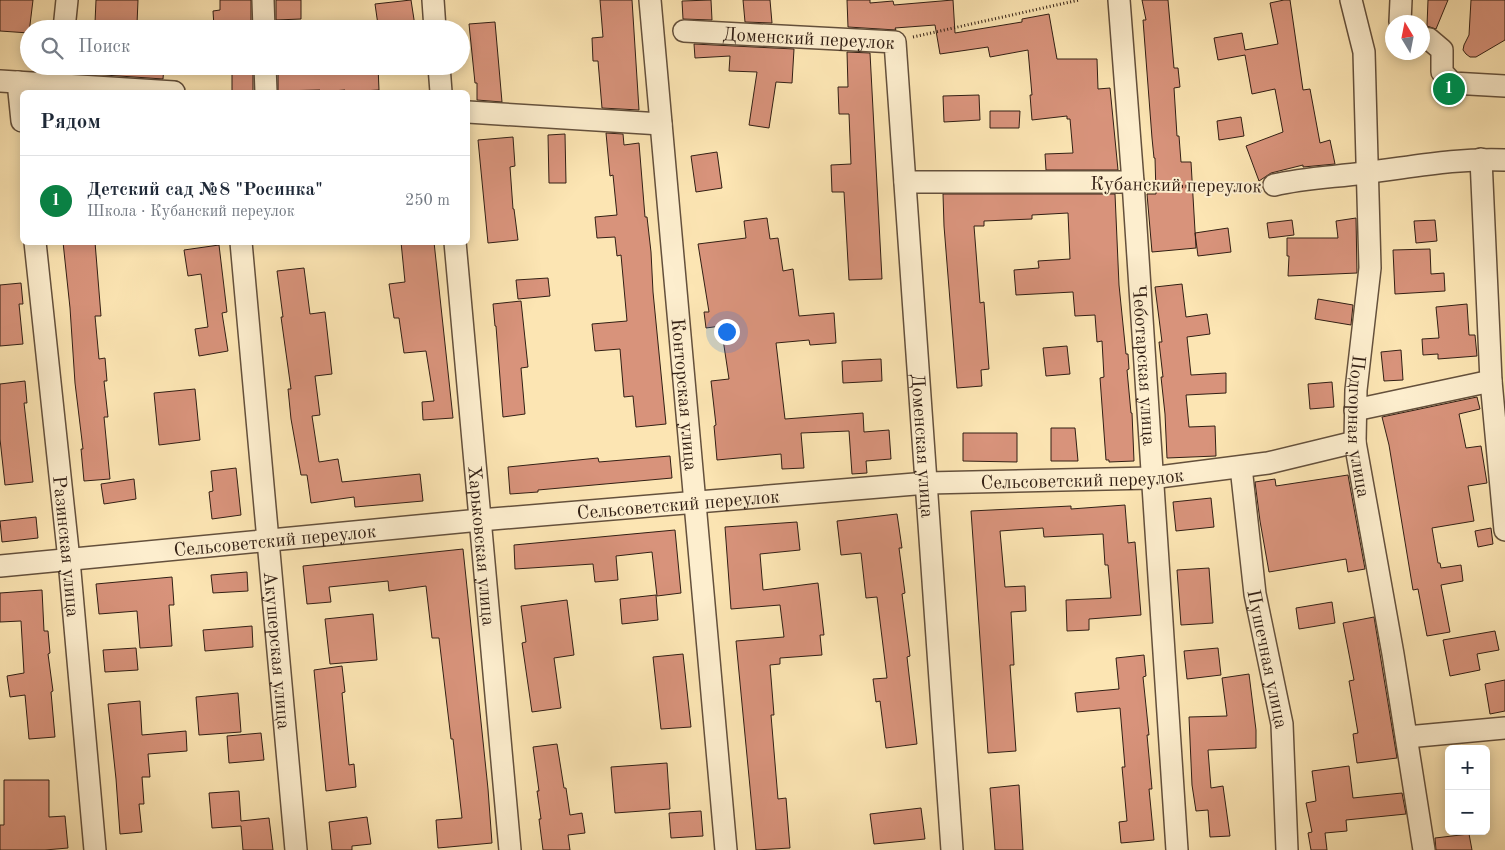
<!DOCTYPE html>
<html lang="ru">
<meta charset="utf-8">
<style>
body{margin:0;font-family:"Old Standard TT",serif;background:#f2f2f3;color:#1f2937}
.controls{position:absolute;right:15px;bottom:15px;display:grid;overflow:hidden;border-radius:8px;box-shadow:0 2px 12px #0003}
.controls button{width:45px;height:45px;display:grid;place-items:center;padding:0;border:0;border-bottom:1px solid #e0e1e3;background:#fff;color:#1f2937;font:25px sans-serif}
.compass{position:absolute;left:1385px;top:15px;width:45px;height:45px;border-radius:50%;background:#fff;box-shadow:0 2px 12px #0003;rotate:350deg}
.you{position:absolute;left:726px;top:331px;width:18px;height:18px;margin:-12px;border:4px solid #fff;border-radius:50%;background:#1a73e8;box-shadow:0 0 0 8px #1a73e833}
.badge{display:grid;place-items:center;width:32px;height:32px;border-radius:50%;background:#0b8043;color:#fff;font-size:16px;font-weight:700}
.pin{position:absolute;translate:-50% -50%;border:2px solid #fff;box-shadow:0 1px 5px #0006}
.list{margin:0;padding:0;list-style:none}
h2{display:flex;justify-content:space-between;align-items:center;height:65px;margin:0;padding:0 20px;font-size:21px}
h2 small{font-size:16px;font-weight:400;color:#747a83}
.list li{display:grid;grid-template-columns:32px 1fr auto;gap:15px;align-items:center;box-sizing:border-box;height:90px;padding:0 20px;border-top:1px solid #e0e1e3}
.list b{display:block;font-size:19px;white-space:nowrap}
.list p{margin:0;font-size:16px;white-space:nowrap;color:#747a83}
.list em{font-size:16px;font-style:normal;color:#747a83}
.icon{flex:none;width:28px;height:28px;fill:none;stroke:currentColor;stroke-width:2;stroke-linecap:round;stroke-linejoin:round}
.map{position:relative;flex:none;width:1505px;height:850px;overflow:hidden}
.search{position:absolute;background:#fff;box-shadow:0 2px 12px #0003;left:20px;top:20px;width:450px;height:55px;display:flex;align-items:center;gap:12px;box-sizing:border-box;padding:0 18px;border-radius:28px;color:#747a83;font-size:19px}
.panel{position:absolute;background:#fff;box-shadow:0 2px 12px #0003;left:20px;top:90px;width:450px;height:155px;border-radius:8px}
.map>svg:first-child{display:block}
</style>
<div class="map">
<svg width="1505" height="850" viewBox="0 0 1505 850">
<rect width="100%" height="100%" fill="#fce5b3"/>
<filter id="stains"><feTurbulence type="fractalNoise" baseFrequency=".004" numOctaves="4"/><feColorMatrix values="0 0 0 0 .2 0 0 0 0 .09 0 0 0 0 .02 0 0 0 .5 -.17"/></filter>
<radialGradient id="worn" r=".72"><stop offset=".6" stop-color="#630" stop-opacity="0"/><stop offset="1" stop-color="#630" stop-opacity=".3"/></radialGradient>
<path fill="#d8937b" stroke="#321f14" d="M0 0H33L29 33 0 31Z
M96 0H138L137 24 95 23Z
M220 0H251V21H246V24L214 27 213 11 220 10Z
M276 0H301V19L276 20Z
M411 0 415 26 397 28 396 22 378 25 375 4Z
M600 0H632L639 110 602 108 598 61H593L592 38 603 37Z
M711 0 712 20 683 19 682 1Z
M743 0H770L772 23 745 22Z
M847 0H870V3L893 1 894 5 953 0 955 33 1022 22V19L1049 14 1057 59H1097L1098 89 1110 88 1118 170H1046L1045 154 1073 153 1070 119H1067V116L1032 120 1030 95H1032L1028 50 990 57 988 47 940 54 935 25 895 28 896 30 848 27Z
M1142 0H1168L1174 68H1178L1180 87 1174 88 1177 136H1179L1181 162H1191L1196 248 1152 252 1147 194H1156L1155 158H1154L1152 138 1143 20H1146Z
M1284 0H1290L1303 90 1310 89 1320 143 1330 140 1335 164 1303 167V165L1271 173 1259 181 1246 146 1283 132 1275 89 1252 94 1245 55 1218 60 1214 38 1242 33 1245 50 1278 44 1270 3Z
M1428 0H1448L1436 29 1427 26Z
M1471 0H1505V40L1476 57H1470L1466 54 1463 50 1464 45 1469 35Z
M495 22 502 102 477 100V83H475L469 24Z
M694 44 794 49 792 83 776 82 769 128 749 125 757 72 729 71 730 56 695 58Z
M847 52 870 53 882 279 849 280 844 192H832L831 165 851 164 849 114H839L838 87H848Z
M75 66H164L163 79 75 73Z
M232 66H253V91L232 92Z
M278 66H378L379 90 345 92V90L320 92V90L278 91Z
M979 95 980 120 944 122 943 96Z
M990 111H1020L1019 128H990Z
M1241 117 1244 136 1219 140 1217 121Z
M606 133 623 134 624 145 639 143 645 217H647L651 252 653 292 666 424 636 427 633 396 624 397 620 349 595 351 592 324 627 321 621 255 617 256 615 237 597 238 595 217 617 215 613 175 610 176Z
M565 134 566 183H549L548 135Z
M513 137 515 166 510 167 513 209H514L518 240 488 243 478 140Z
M717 152 722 188 696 192 691 156Z
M943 194H1115L1119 285 1126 354H1128L1129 369 1127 370 1131 413H1132L1134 461 1109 462V460H1106L1100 378 1104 377 1102 341 1097 342 1095 315 1075 316 1073 292 1016 295 1014 270 1039 268 1038 261 1070 259 1068 213 1032 215V219L984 221V226H974L980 303 984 302 989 369 981 370 982 386 957 388 944 226Z
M767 218 770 239 778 238 783 271 793 269 799 316 834 313 836 343 810 345 809 340 776 343 785 419 863 413 864 432 889 430 891 459 866 461 867 473 852 474 849 431 801 433 804 468 782 469 781 454 717 460 714 426 716 425 711 381 729 379 721 326 706 328 704 312H709L698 244 746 238 744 221Z
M1356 218 1357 273 1288 276 1289 256H1287V238H1338L1336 221Z
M1292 220 1294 235 1269 238 1267 223Z
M1435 220 1437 241 1416 243 1414 221Z
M1228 228 1231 252 1198 256 1195 233Z
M63 242H95L101 316H95L99 359 105 358 107 381H104L108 417H104L110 479 84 481 81 449H83L75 383 70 308Z
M401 242H434L453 418 423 420 422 402 434 401 426 351 404 353 399 318H394L389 284 405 282Z
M219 245 227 312 222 313 228 351 199 356 195 329 208 327 201 274 188 276 184 250Z
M1430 249 1431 274 1444 273 1445 291 1395 294 1393 250Z
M304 268 310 314 325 312 332 374 315 376 320 415 312 416 319 462 338 459 342 482 420 474 423 501 355 507 354 497 311 503 307 475H301L291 419 288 389H291L281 317H283L277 271Z
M548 278 550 296 518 299 516 280Z
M21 283 23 304H19L23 344 0 346V285Z
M1182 284 1186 317 1207 314 1210 334 1187 337 1191 375 1226 373V393L1186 395 1189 427 1215 426 1216 456 1167 458 1165 414 1161 377H1163L1159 342H1162L1155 287Z
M1318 299 1353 305 1351 325 1315 319Z
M521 301 528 367 521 368 525 414 503 417 496 326H495L493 304Z
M1467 304 1469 335H1475L1477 356 1438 359V354L1423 355 1422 339 1439 338 1436 307Z
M1067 346 1070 374 1046 376 1043 348Z
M1401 350 1403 380 1384 381 1381 352Z
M881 359 882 381 843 383 842 361Z
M25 381 27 403H24L33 482 5 485 0 439V384Z
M1332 382 1334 407 1310 409 1308 384Z
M195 389 200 440 159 445 154 393Z
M1477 397 1480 409 1459 414 1466 448 1481 446 1487 483 1468 486 1474 521 1432 528 1438 563H1440L1441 568 1461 565 1463 581 1441 585 1450 632 1427 636 1418 589 1413 590 1389 445 1382 417Z
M1051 428H1075L1078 461H1051Z
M963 433H1017V462L963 461Z
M670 456 672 478 538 490V492L510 494 508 467 598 458 599 462Z
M236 468 241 515 212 519 209 492 213 491 211 471Z
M1348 475 1365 569 1348 572 1346 559 1269 572 1260 521 1255 482 1275 479 1276 486Z
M134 479 136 499 104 504 101 484Z
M1211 498 1214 527 1176 531 1173 502Z
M1125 505 1128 543 1135 542 1141 615 1089 619V630L1067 631 1066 600 1111 598 1108 565H1105L1103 534 1044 537 1043 528 1000 531 1005 587 1025 586 1026 611 1011 612 1014 665H1010L1016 751 988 753 971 511 1071 506V509Z
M897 514 902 548H899L905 593 902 594 910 656 907 657 917 744 886 748 880 701 876 702 873 679 887 678 877 597 866 598 861 553 841 555 837 521Z
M36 517 38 538 2 542 0 521Z
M797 522 800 550 760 554 763 590 818 583 824 635H820L822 655 780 658V664L770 665 774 715H771L778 799 786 798 790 848 756 850 736 641 784 637 780 605 731 609 725 527Z
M1491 528 1493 544 1478 547 1475 531Z
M675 530 681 593 657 596 652 552 616 556 618 580 595 582 593 564 515 569 514 545Z
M463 549 488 789 492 843 438 848 436 820 462 818 453 739H451L439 638H432L426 586 389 591 388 581 329 587 331 602 307 604 303 566Z
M1209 568 1213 623 1181 625 1177 570Z
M247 572 248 591 213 593 211 575Z
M172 577 174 605H169L172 646 140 648 137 611 99 614 96 584Z
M42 590 44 631H48L50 653 48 654 53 691 51 692 55 737 29 739 25 695 10 697 7 676 24 673 21 621 0 622V593Z
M656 595 658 620 622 624 620 599Z
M567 600 574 655 554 658 561 708 532 712 522 643 526 642 521 606Z
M1332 602 1335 623 1299 629 1296 608Z
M373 614 377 660 330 664 325 619Z
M1374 617 1397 758 1357 763 1353 734 1358 733 1349 681 1354 680 1343 623Z
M252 626 253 647 205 651 203 630Z
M1495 631 1499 650 1477 654 1480 670 1450 676 1443 640Z
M136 648 138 670 105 672 103 650Z
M1218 648 1221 675 1187 679 1184 651Z
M683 654 691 727 661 729 653 657Z
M1144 655 1146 676 1143 677 1149 735H1147L1152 789H1149L1154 840 1121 843 1119 822 1127 821 1122 767H1125L1120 708 1077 712 1075 693 1119 689 1116 658Z
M342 666 345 692 342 693 349 765 354 764 356 787 326 791 314 670Z
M1249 674 1256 730V748L1208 750 1211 788 1223 786 1230 836 1210 837 1208 810 1196 811 1192 785 1189 717 1227 716 1222 678Z
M1505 680V711L1490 714 1485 684Z
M238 693 241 732 199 735 196 697Z
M140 701 142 735 186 731 187 751 148 754 150 777H142L144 804H139L142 832 120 834 116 779 108 704Z
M261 733 264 760 229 763 227 736Z
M557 744 564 788H566L570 815 582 813 585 833 568 835 570 850H543L539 819H541L537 791H539L533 747Z
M667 763 670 809 615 813 611 767Z
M1349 766 1353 798 1402 793 1406 814 1346 820 1347 831 1325 833 1327 850H1311L1308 833 1312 832 1306 803 1316 801 1312 771Z
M4 780H49V817L65 816 68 848 45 850H0V825H4Z
M1019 785 1023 850H995L990 788Z
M239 791 241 821 269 818 273 850H243L241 826 212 828 209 793Z
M921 808 925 839 874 844 870 814Z
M701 811 703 836 671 838 669 813Z
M367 817 371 844 352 846V850H332L329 822Z
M1469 834 1472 850H1436L1435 838Z"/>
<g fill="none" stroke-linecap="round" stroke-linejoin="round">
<defs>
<g id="minor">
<path d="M263 0 264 29"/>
<path d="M433 0 435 29"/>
<path id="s1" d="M650 0 726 850"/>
<path id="s2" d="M1119 0 1133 182 1177 850"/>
<path id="s3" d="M1351 0 1364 52 1370 268 1356 390 1355 442 1393 654 1424 850"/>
<path d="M1400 22 1401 0"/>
<path d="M64 29 67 0"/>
<path id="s4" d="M684 31 895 42 952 850"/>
<path d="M1422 38 1429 39 1442 50V72L1452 83 1505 86"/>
<path d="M265 66 266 92"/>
<path d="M439 66 441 92"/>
<path d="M0 81 174 92"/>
<path d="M18 82 22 121"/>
<path d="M468 112 661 124"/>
<path d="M1481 159 1491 381 1505 530"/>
<path d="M905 182H1133"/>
<path d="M1274 185C1303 178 1334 177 1364 173 1413 167 1455 158 1505 160"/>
<path id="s5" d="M35 242 69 560 95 850"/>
<path id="s6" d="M241 242 296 850"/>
<path id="s7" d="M455 242 510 850"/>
<path d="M1355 410 1491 381"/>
<path id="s8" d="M1241 467 1255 594 1282 724 1287 850"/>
<path id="s9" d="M0 566 480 520 927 483 1151 478 1268 463 1355 442"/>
<path d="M1407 737 1505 728"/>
</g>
</defs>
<use href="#minor" stroke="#64503c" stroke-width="24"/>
<path stroke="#321f14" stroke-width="3" stroke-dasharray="1 2.5" stroke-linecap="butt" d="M913 37 1079 0
M1154 187 1255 185"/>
<use href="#minor" stroke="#fdeece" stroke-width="21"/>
</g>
<g text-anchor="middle" stroke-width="4" stroke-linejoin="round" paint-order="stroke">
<g font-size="19" fill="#321f14" stroke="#fdeece">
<text dy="7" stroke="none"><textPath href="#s4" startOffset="125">Доменский переулок</textPath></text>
<text transform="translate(1176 184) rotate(1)" y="7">Кубанский переулок</text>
<text dy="7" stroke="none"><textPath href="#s2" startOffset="366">Чеботарская улица</textPath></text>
<text dy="7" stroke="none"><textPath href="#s1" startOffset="396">Конторская улица</textPath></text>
<text dy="7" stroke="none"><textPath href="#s3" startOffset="429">Подгорная улица</textPath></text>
<text dy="7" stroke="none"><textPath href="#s4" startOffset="616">Доменская улица</textPath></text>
<text dy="7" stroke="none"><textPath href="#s9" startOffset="1086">Сельсоветский переулок</textPath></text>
<text dy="7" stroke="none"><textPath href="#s9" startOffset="681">Сельсоветский переулок</textPath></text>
<text dy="7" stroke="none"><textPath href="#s9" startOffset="276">Сельсоветский переулок</textPath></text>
<text dy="7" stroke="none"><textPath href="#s5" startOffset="306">Разинская улица</textPath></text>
<text dy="7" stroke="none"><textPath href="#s7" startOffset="305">Харьковская улица</textPath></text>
<text dy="7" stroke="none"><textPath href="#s6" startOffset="410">Акушерская улица</textPath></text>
<text dy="7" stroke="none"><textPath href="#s8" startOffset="194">Пушечная улица</textPath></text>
</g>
</g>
<rect width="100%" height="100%" filter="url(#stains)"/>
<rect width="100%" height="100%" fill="url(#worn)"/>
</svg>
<div class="controls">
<button>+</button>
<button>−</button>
</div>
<svg class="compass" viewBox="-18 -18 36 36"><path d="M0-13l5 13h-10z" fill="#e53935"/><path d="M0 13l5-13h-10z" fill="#747a83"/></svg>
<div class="you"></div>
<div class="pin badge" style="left:1449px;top:89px">1</div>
<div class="search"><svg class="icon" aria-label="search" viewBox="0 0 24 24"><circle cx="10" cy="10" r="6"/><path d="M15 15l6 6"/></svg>Поиск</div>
<section class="panel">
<h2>Рядом<small></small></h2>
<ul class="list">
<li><span class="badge">1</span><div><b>Детский сад №8 &quot;Росинка&quot;</b><p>Школа · Кубанский переулок</p></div><em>250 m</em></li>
</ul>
</section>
</div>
